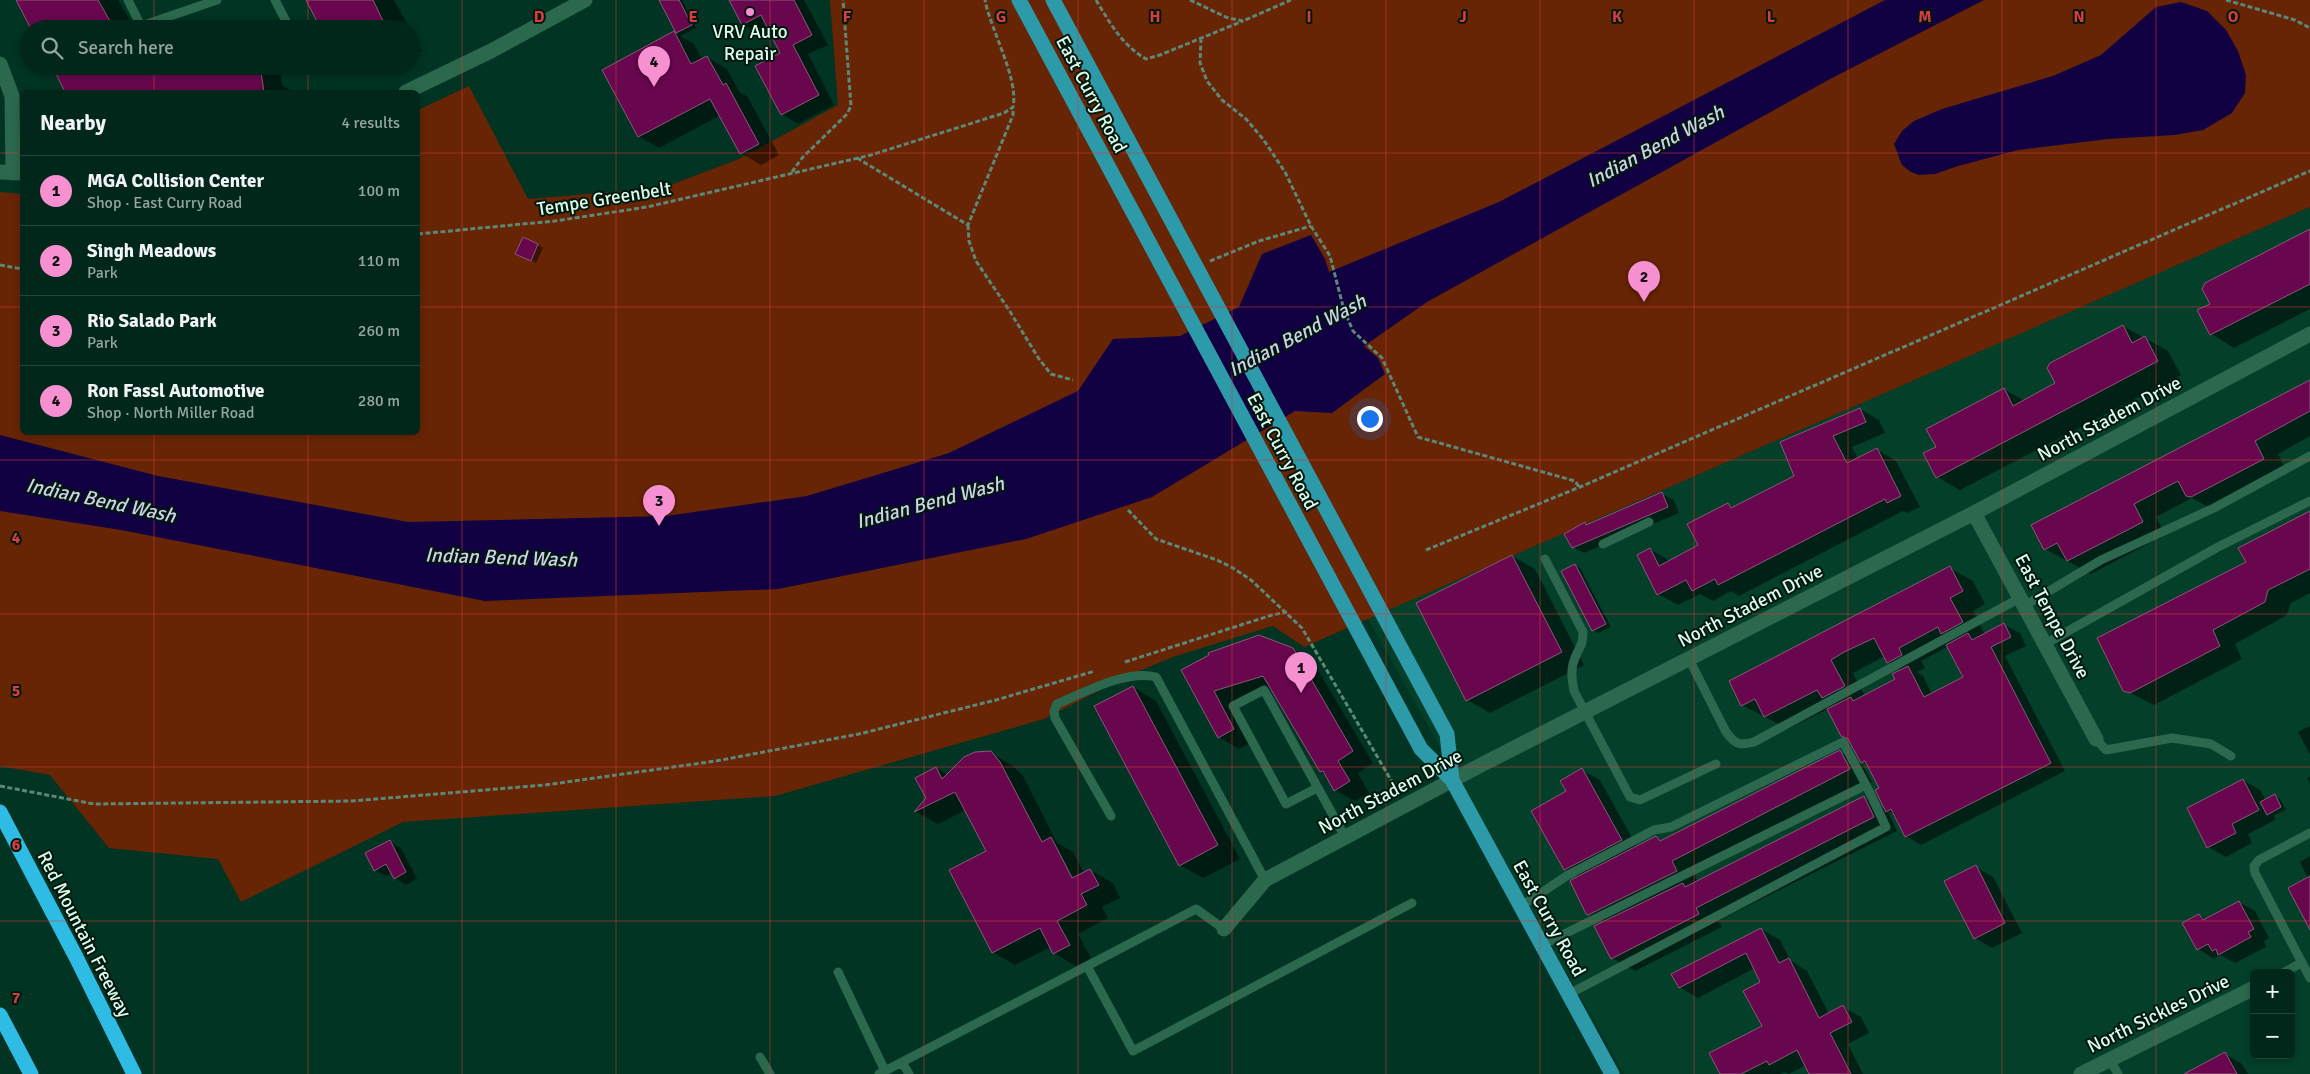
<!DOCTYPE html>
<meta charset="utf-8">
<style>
body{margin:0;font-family:Signika,sans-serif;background:#0f3327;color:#f1f3f6}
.controls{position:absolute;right:15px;bottom:15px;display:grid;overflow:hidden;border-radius:8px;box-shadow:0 2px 8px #0003}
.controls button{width:45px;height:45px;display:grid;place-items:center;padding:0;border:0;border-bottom:1px solid #234439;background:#01271a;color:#f1f3f6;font:25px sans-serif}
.you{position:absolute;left:1369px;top:418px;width:18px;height:18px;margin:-12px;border:4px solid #fff;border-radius:50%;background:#1a73e8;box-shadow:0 0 0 8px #1a73e833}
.badge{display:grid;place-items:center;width:32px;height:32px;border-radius:50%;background:#f690d0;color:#111;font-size:16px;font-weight:700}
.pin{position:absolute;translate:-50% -41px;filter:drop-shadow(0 1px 2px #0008)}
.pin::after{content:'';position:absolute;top:26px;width:18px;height:15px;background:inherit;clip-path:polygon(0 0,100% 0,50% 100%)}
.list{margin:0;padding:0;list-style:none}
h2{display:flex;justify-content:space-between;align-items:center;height:65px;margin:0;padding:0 20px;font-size:21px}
h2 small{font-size:16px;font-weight:400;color:#96a5a2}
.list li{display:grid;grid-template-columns:32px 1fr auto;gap:15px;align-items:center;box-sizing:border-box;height:70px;padding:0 20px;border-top:1px solid #234439}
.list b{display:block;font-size:19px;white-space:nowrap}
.list p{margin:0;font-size:16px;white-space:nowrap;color:#96a5a2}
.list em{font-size:16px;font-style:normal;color:#96a5a2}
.icon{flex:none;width:28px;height:28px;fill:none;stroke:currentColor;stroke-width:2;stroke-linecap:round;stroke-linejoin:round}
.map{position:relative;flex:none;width:2310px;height:1074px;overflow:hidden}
.search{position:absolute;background:#01271a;box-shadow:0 2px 8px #0003;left:20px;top:20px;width:400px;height:55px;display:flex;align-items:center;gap:12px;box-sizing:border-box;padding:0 18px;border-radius:28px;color:#96a5a2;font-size:19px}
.panel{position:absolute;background:#01271a;box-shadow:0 2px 8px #0003;left:20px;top:90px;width:400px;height:345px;border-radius:8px}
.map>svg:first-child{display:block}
</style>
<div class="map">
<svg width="2310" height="1074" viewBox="0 0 2310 1074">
<rect width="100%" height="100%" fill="#013422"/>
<path fill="#043f2a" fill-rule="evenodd" d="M2310 207V1074H1624L1368 619ZM2254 973H2291V1055H2254Z"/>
<path fill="#672505" d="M830 0H2310V207L1304 647 1273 626 1173 657 1127 676 1044 719 775 796 403 822 241 902 218 859 109 848 50 775 0 766V192L22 194V432H418V110L469 86 528 199 662 188 739 159 838 105Z"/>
<path fill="#110042" d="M1885 0H1984L1832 78 1427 302 1364 346 1378 358 1385 374 1332 413 1295 411 1152 497 1026 539 778 589 485 601 121 530 0 511V435L158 476 408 522 666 516 807 496 949 453 1078 391 1113 339 1180 336 1239 307 1262 254 1311 235 1325 259 1329 272 1499 202Z
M2181 2 2207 11 2226 30 2238 51 2246 75 2245 93 2232 113 2203 130 2175 135 2108 139 2018 150 1958 166 1935 174 1919 175 1911 172 1902 165 1894 144 1902 131 1914 121 1942 109 2053 76 2101 55 2156 7Z"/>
<path fill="#0007" fill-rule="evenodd" d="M18 0H118L132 24 136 29H33Z
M308 0H394L410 29H323Z
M665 0H682L696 28 680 36 694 44 702 60 707 57 727 69 740 93 747 96 779 155 761 165 741 153 721 115 659 148 638 136 674 32 679 35 662 2Z
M730 0H804L828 45 808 54 834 105 798 124 782 114 781 53 769 28 759 34 742 24Z
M411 32 422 51 411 56Z
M52 66H280L282 85 294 92H66Z
M358 66H381L369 72Z
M2310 231V309L2234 348 2211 334V304Z
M524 238 543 248 536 263 522 256Z
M2123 326 2168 351 2181 375 1960 490 1937 477V447L2004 389 2025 401 2056 384Z
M2310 382V436L2278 454 2287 472 2210 508 2192 498 2156 517 2165 535 2091 574 2045 549Z
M1860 409 1879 420 1885 433 1852 447 1858 459 1877 449 1896 461 1920 507 1907 513 1903 511 1739 596 1731 591 1713 601 1700 594 1678 605 1658 594 1650 549 1670 561 1699 546 1728 505 1734 508 1796 476 1781 443Z
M1662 494 1674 500 1679 513 1584 553 1573 547 1585 524 1588 525Z
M2310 512V593L2291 603 2287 615 2235 644 2242 659 2154 705 2124 690 2248 562Z
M1512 556 1535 569 1584 665 1490 713 1467 700Z
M1575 565 1580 568 1611 627 1598 633 1593 630Z
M1950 568 1973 581 1985 604 1973 611 1985 635 2004 625 2020 633 2026 646 2005 656 2065 771 1921 845 1906 836 1896 816 1888 811 1897 831 1718 921 1722 927 1635 971 1612 958 1604 923 1589 914 1580 877 1565 869 1582 770 1600 780 1637 847 1656 837 1662 841 1840 752 1863 765 1872 782 1694 874 1698 882 1864 797 1886 810 1881 789 1870 766 1862 762 1851 740 1828 709 1788 729 1742 705ZM1949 646 1964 677 1932 694 1923 676 1917 672 1925 668 1921 661ZM1885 656 1888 662 1902 670 1896 679 1865 696 1853 673Z
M1292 649 1313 662 1373 763 1358 773 1369 793 1355 801 1335 790 1327 775 1320 772 1273 690 1233 703 1254 741 1239 749 1219 737 1183 670Z
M1133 687 1156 701 1240 859 1203 878 1180 865Z
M2310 726V755L2298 732Z
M990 752 1013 766 1023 776 1057 843 1073 852 1084 873 1090 870 1113 883 1120 898 1102 907 1108 918 1078 934 1091 958 1076 966 1054 953 1051 947 1015 965 993 952 988 851 966 810 938 824 916 812 927 799 936 768 948 775ZM1055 849H1058L1076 883 1074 884Z
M2310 777V784L2307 778Z
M2243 780 2260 790 2266 801 2275 796 2280 799 2286 810 2274 816 2275 820 2248 834 2252 843 2226 857 2208 847Z
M389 841 401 848 417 879 406 885 395 878 392 873 386 876 375 870Z
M2310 856V928L2308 878 2300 862Z
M1976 867 1993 877 2022 933 1992 948 1975 938Z
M2239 902 2255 911 2269 938 2264 941 2266 947 2235 963 2220 955 2214 959 2198 949 2199 915 2206 919Z
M1761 929 1780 940 1790 960 1807 971 1829 1014 1843 1007 1861 1017 1869 1033 1848 1044 1863 1074H1811L1806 1065 1789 1074 1784 1072 1780 1074H1721L1763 1027 1762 983 1755 968 1698 998 1679 987Z
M2225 1054 2242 1064 2248 1074H2199Z"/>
<path fill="#68074e" stroke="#8a5977" d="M16 0H98L110 21 95 29H31Z
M306 0H373L387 29H321Z
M659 0H679L692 25 676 33Z
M729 0H794L812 35 793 45 819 95 781 115 755 66 780 53 761 15 742 25Z
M674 31 691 64 707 56 723 85 726 83 759 144 740 154 710 99 638 137 602 70Z
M52 66H250V69L255 68 256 73 261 72 264 92H65Z
M2310 229V284L2210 335 2197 310 2210 304 2202 289 2205 283Z
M523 237 538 244 531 261 515 254Z
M2123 325 2132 343 2145 336 2158 361 1936 478 1923 453 1936 447 1926 429 2004 388 2013 406 2055 383 2047 368 2050 363Z
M2310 380V411L2255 441 2264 459 2191 497 2186 496 2178 481 2134 504 2143 522 2067 561 2057 543 2044 550 2031 525Z
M1860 408 1866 422 1833 436 1847 463 1877 448 1901 496 1887 503 1885 499 1718 585 1715 579 1692 591 1686 580 1657 595 1637 555 1650 548 1659 566 1698 545 1687 524 1728 503 1731 508 1794 476 1780 442Z
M1662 492 1668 507 1572 548 1564 534 1585 522 1586 525Z
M2310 511V569L2268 590 2265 602 2213 630 2220 646 2130 693 2123 691 2097 638 2246 562 2238 548Z
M1512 555 1562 652 1466 701 1416 603Z
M1575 564 1606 624 1592 631 1561 571Z
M1950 566 1963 591 1950 598 1963 622 1941 634 1938 627 1899 648 1902 655 1887 663 1874 638 1844 652 1831 660 1845 686 1822 698 1817 690 1764 717 1755 699 1741 706 1729 681Z
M2004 623 2011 637 1991 647 2051 763 1905 837 1891 809 1886 812 1875 790 1879 788 1865 761 1861 763 1848 739 1841 736 1827 709 1851 697 1853 701 1895 679 1892 674 1908 666 1924 697 1963 677 1946 645 1968 633 1972 640Z
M1259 635 1293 648 1353 751 1338 761 1350 781 1334 791 1323 771 1320 772 1263 676 1214 691 1234 729 1218 738 1181 670 1209 655 1208 653Z
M1133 686 1218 845 1179 866 1094 706Z
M1840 750 1850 769 1672 861 1677 871 1588 915 1586 914 1570 881 1571 880 1656 836 1660 841Z
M991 751 1000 762 1042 842 1051 837 1072 878 1090 869 1099 885 1081 894 1087 905 1057 921 1070 945 1053 954 1040 928 992 953 949 870 986 851 955 792 914 812 926 798 915 778 936 767 942 779 964 757 975 752Z
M1582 768 1622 840 1564 870 1531 811 1566 791 1560 781Z
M2243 779 2259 810 2232 824 2236 833 2207 848 2187 808Z
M2275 794 2281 807 2267 815 2260 802Z
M1864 796 1874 817 1696 908 1699 914 1611 959 1594 926 1683 883 1685 887Z
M390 840 406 872 394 879 386 864 374 871 365 853Z
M1976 865 2005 923 1974 939 1944 881Z
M2310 876V930L2288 888Z
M2239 901 2254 929 2248 932 2251 937 2218 955 2216 949 2212 951 2208 944 2197 950 2182 923 2199 914 2203 920Z
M1761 928 1779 963 1789 958 1819 1018 1843 1005 1852 1022 1830 1033 1851 1074H1809L1797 1050 1769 1065 1767 1061 1741 1074H1720L1709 1053 1762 1026 1743 991 1760 982 1746 953 1679 988 1671 974Z
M2225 1052 2237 1074H2184Z"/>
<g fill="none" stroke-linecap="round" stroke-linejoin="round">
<path stroke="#5d8776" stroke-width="3" stroke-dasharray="5 2.5" stroke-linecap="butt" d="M1096 0C1110 23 1122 45 1146 59L1160 55 1243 21
M1190 0 1228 18 1243 21 1291 0
M2226 0 2295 20 2310 28
M1201 38 1200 63 1207 81 1222 100 1246 119 1263 139 1285 172 1311 226 1330 256 1344 310 1353 331 1382 358 1418 437 1575 481 1579 487
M857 158 968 225 1013 115V108
M792 172 802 158 847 114 851 106 843 0
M968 225 969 241 976 261 1009 310 1039 359 1051 374 1073 380
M418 234 555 221 647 207 871 155 1004 113 1013 107C1019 79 991 31 985 0
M1210 261 1259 241 1311 226
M0 265 22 269
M1128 510 1156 539 1217 560 1233 568 1251 580 1302 628 1398 792
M1426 550 1580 487 2310 171
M1125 662 1272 615 1287 612
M0 786 94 804 352 801 545 785 716 761 859 734 996 700 1095 671"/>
<path stroke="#2c684e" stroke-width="9" d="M128 0 141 26 217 0
M275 0 290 29
M1603 544 1649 522
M1545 559 1583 632C1583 647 1579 646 1575 658 1570 669 1572 680 1574 691L1630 797 1640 800 1716 764
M2024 606 2101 560 2214 508 2310 456
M2045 644 2218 547 2310 501
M1689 659 1726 732C1735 744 1739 746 1754 742L2020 598
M2096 739 2106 750 2172 738 2211 744 2231 756
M1317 788 1286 804 1233 706 1264 690 1345 837
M1111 816 1055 718 1054 711 1057 704C1083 693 1127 669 1156 677L1265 880
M2310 833 2259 860 2254 866 2255 873 2310 978
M1521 906 1568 875 1654 830 1671 827 1843 742 1866 785
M1224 929 1196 909 1087 966 1133 1051 1412 903
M1542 945 1866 785 1886 827 1569 994
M838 972 885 1071
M2283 973 2301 963
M760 1057 770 1074
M2110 1060 2118 1074
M902 1062 909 1074
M879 1074 1087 966"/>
<path stroke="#2c684e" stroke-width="15" d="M0 64 12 96 13 173
M1974 513 2096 739
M1224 929 1265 880 1481 765 1974 513 2310 334
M2081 1074 2254 988"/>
<path stroke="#2c684e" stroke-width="15" d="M406 92 491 51 585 0
M0 172 22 173"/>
<path stroke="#2d9aa9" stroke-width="15" d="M1019 0 1421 749 1452 780 1612 1074
M1053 0 1447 734 1452 780"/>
<path stroke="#2ebce5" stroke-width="15" d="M0 812 76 957 134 1074
M0 1015 31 1074"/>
</g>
<path fill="none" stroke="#d73d3c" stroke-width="1" stroke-opacity="0.55" d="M154 0V29M308 0V29M462 0V1074M616 0V1074M770 0V1074M924 0V1074M1078 0V1074M1232 0V1074M1386 0V1074M1540 0V1074M1694 0V1074M1848 0V1074M2002 0V1074M2156 0V1074M154 66V92M308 66V92M0 153H22M418 153H2310M0 307H22M418 307H2310M154 432V1074M308 432V1074M0 460H2310M0 614H2310M0 767H2310M0 921H2310"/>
<circle fill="#f690d0" stroke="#01180e" stroke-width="2" cx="750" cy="12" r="5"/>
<g text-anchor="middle" stroke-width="4" stroke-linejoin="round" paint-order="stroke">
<g font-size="19" fill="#ddfbeb" stroke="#01180e">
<text x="750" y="38">VRV Auto<tspan x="750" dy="22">Repair</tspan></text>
</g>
<g font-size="19" fill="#ddfbeb" stroke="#01180e">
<text transform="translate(1092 94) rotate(62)" y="7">East Curry Road</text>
<text transform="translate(604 198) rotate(-9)" y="7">Tempe Greenbelt</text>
<text transform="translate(2109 418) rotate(-28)" y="7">North Stadem Drive</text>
<text transform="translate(1283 451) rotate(62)" y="7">East Curry Road</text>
<text transform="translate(1750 605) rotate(-27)" y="7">North Stadem Drive</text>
<text transform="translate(2053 616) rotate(62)" y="7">East Tempe Drive</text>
<text transform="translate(1390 791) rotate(-28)" y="7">North Stadem Drive</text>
<text transform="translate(1550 918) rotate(61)" y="7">East Curry Road</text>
<text transform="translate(85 934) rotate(63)" y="7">Red Mountain Freeway</text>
<text transform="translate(2158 1013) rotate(-26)" y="7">North Sickles Drive</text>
</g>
<g font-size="20" font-style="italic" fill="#ced0e9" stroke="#01180e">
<text transform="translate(1655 146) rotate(-28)" y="7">Indian Bend Wash</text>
<text transform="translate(1297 335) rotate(-28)" y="7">Indian Bend Wash</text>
<text transform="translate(101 500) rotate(12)" y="7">Indian Bend Wash</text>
<text transform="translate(930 502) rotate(-15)" y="7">Indian Bend Wash</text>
<text transform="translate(501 557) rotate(2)" y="7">Indian Bend Wash</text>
</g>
</g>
<g font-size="16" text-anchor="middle" font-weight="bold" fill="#d73d3c" stroke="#01180e" stroke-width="4" stroke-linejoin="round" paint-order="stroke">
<text x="539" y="22">D</text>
<text x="693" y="22">E</text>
<text x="847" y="22">F</text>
<text x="1001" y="22">G</text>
<text x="1155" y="22">H</text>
<text x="1309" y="22">I</text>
<text x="1463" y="22">J</text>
<text x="1617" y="22">K</text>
<text x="1771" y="22">L</text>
<text x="1925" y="22">M</text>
<text x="2079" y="22">N</text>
<text x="2233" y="22">O</text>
<text x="16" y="543">4</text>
<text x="16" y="696">5</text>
<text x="16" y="850">6</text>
<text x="16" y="1003">7</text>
</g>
</svg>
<div class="controls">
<button>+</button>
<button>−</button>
</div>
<div class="you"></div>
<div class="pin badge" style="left:1301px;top:693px">1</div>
<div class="pin badge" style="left:1644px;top:302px">2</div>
<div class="pin badge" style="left:659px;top:526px">3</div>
<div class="pin badge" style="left:654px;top:87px">4</div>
<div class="search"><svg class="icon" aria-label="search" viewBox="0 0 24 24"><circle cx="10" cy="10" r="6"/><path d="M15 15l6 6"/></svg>Search here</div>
<section class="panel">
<h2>Nearby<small>4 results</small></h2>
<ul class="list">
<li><span class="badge">1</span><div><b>MGA Collision Center</b><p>Shop · East Curry Road</p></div><em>100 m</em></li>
<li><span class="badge">2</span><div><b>Singh Meadows</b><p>Park</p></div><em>110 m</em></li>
<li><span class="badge">3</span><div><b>Rio Salado Park</b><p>Park</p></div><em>260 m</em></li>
<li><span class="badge">4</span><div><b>Ron Fassl Automotive</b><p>Shop · North Miller Road</p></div><em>280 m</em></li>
</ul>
</section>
</div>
